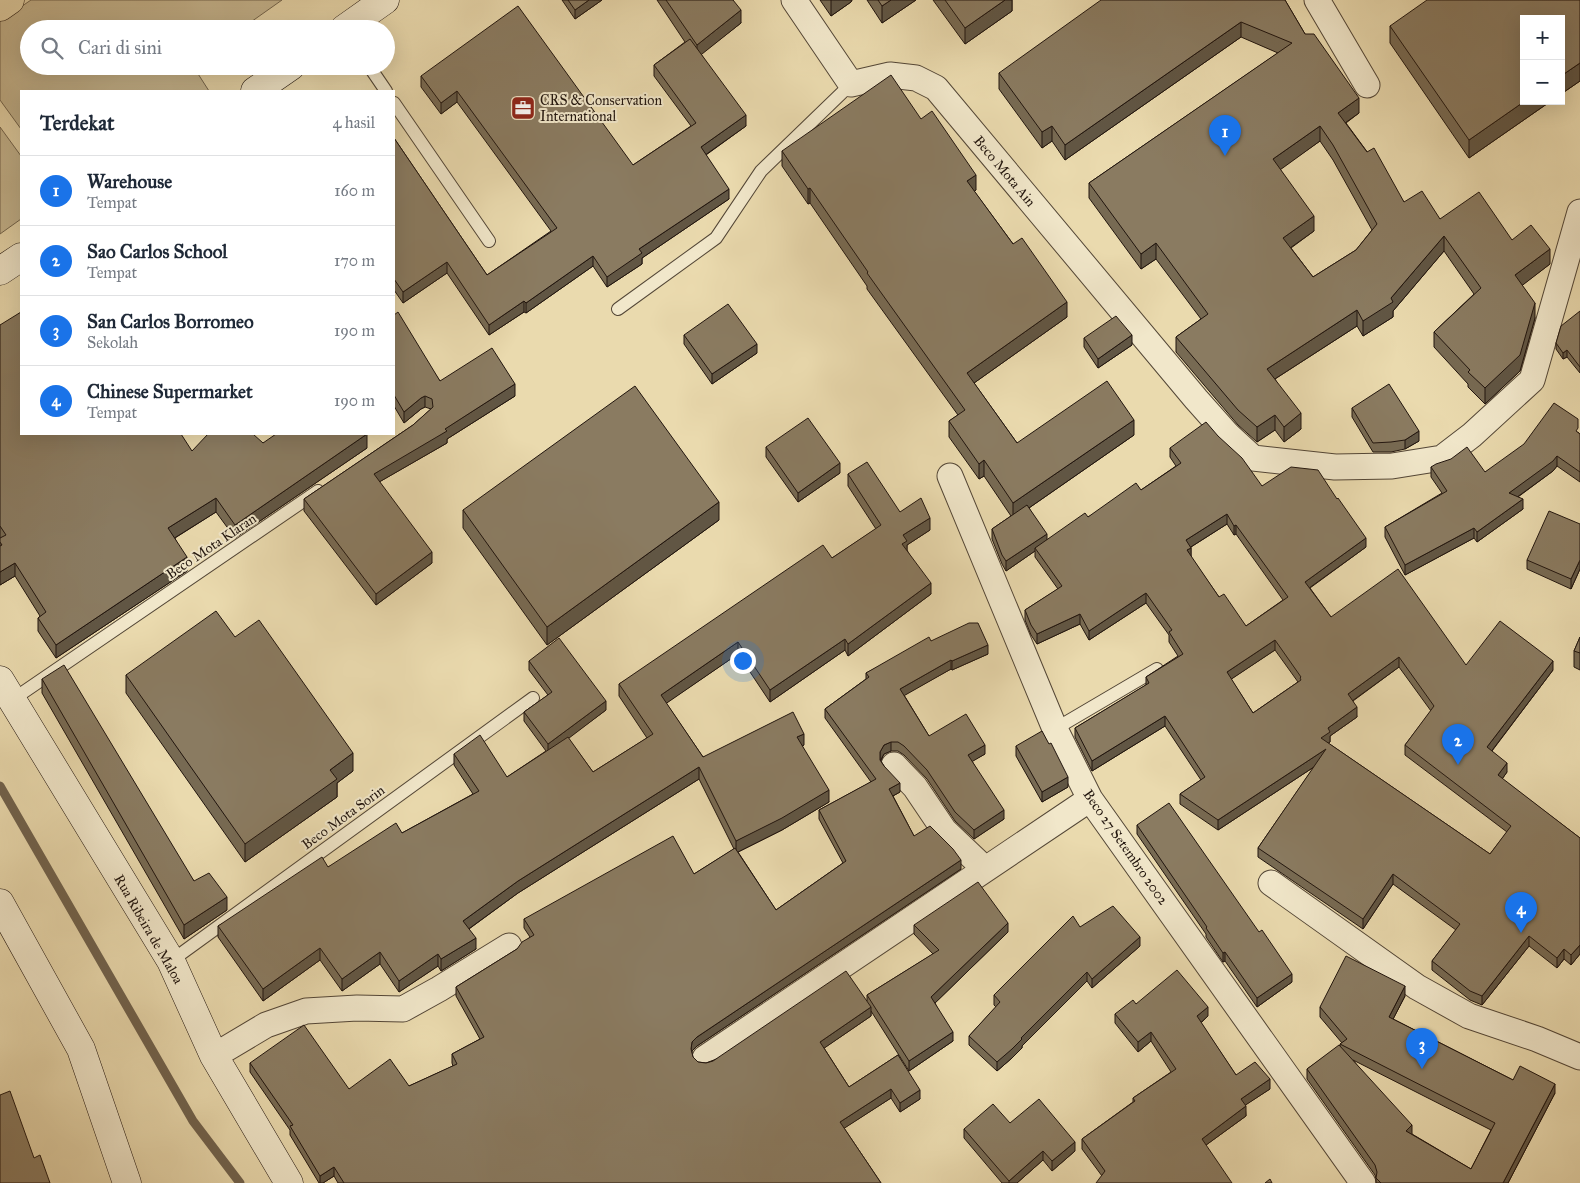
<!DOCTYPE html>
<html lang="id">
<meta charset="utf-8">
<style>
body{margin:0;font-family:"IM FELL Great Primer",serif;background:#f2f2f3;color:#1f2937}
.controls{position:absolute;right:15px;top:15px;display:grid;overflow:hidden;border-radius:0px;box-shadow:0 5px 20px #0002}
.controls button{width:45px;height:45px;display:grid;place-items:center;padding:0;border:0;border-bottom:1px solid #e0e1e3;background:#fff;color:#1f2937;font:25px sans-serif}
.you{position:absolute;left:742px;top:660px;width:18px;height:18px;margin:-12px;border:4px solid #fff;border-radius:50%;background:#1a73e8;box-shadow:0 0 0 8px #1a73e833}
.badge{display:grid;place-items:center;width:32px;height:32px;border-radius:50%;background:#1a73e8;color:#fff;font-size:16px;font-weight:700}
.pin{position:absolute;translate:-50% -41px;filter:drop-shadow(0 1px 2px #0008)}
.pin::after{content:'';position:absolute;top:26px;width:18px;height:15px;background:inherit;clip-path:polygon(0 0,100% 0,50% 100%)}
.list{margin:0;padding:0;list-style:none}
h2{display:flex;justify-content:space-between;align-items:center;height:65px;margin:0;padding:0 20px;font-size:21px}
h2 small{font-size:16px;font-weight:400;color:#747a83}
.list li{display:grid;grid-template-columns:32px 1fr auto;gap:15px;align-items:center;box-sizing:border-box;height:70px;padding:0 20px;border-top:1px solid #e0e1e3}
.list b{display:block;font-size:19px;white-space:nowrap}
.list p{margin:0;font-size:16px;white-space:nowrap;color:#747a83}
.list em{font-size:16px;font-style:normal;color:#747a83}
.icon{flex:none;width:28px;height:28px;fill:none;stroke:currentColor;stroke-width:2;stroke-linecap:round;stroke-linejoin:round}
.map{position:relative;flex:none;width:1580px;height:1183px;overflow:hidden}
.search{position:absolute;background:#fff;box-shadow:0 5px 20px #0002;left:20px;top:20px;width:375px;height:55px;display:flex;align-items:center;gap:12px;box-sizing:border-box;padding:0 18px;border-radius:28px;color:#747a83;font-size:19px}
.panel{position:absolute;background:#fff;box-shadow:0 5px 20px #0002;left:20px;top:90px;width:375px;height:345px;border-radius:0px}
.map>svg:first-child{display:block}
</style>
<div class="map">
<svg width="1580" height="1183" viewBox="0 0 1580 1183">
<rect width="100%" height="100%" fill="#eadaae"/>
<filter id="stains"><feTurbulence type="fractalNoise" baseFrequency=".004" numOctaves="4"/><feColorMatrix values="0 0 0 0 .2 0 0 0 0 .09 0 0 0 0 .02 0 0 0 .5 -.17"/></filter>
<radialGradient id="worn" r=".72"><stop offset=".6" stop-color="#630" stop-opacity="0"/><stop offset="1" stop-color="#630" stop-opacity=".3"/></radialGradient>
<path fill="#c8b993" stroke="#746750" d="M31 0H282L241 29H29V66H193L209 91H21V129L0 100V21Z
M0 127 21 156V219L0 234Z"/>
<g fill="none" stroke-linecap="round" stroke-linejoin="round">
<path stroke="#71634e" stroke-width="9" d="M0 786 193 1121 240 1183"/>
<defs>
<path id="lane" d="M369 66 386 91
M394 103 489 241
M618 309 716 238 761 171 851 84
M12 700 318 491
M1055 729 1157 669
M171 961 533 698"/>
<path id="street" d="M794 0 851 84 890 75 916 78 936 88 1196 399 1228 435 1253 458 1335 467 1392 466 1442 458 1472 435 1532 380 1580 212
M1317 0 1367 85
M950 476 1055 729 1090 799 1363 1183
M894 765 915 787 944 830 985 869
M1271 883 1417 987 1469 1016 1537 1039 1580 1057
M214 1056 266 1025 306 1011 357 1008 403 1009 439 989 509 946
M705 1058 1090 799"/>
<path id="secondary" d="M344 29 385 0
M255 91 291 66
M0 271 21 257
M0 680 171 961 214 1056 289 1183
M0 903 81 1049 127 1183"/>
<path id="primary" d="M0 7 10 0"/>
</defs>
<use href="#lane" stroke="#534636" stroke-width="14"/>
<use href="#street" stroke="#534636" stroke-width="27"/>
<use href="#secondary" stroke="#21150e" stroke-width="29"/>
<use href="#primary" stroke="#21150e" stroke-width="29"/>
<use href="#lane" stroke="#f1e7ca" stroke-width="12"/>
<use href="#street" stroke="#f1e7ca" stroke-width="25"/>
<use href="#secondary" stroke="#f1e7ca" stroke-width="28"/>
<use href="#primary" stroke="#eadaae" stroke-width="28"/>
</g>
<path fill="#776a53" stroke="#21150e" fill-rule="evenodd" d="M562 0H602L575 19Z
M657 0H733L741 23 701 54 746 126 706 155 729 199 642 258V264L607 287 593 266 526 313 524 312 489 335 447 273 403 303 394 290V138L487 275 551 231 457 102 441 114 421 87V76L633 165 691 126 654 76V65L685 42Z
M820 0H852L851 2 831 16Z
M867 0H916L882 23Z
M933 0H1012V11L965 44Z
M1285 0 1305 34 1359 113 1346 123 1404 202 1440 219 1512 240 1550 264 1522 285 1535 318 1520 371 1485 404 1468 387V384L1434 347V332L1474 294 1444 251 1393 311V317L1363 336 1357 326 1275 379 1301 429 1284 442 1275 430 1257 442 1238 425 1176 352V337L1201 319 1156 259 1141 269 1089 198V183L1278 53 1241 37 1065 160 1052 141 1042 148 999 89V73ZM1320 141 1333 160 1372 230 1356 250 1313 277 1291 248 1314 231 1280 169Z
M1580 0V81L1469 158 1390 43V26Z
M921 119 976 190 974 191 1067 317 974 383 1017 443 1134 435 1029 508 1047 540 1088 517 1141 490 1176 466 1170 457V448L1262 486 1366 547 1310 588 1331 617 1466 665 1553 670 1492 751 1507 772 1502 779 1580 838V954L1571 965 1564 959 1557 968 1529 946 1482 1005 1470 1000 1432 970V961L1456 930 1393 884 1363 929 1258 857V848L1314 767 1218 830 1180 804V794L1201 780 1165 726 1092 771 1075 737V728L1146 685V677L1178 656 1169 642V635L1146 603 1089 640 1080 624 1037 644 1031 635 1025 620V610L1058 589 1035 557V551L1006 571 1002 564 992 539V529L1011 516 984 476 979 479 949 437V421L958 415 867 289V286L810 203 808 204 782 166V151ZM1227 524 1234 535 1236 534 1283 600 1246 626 1219 597 1191 557V547ZM1275 650 1298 682 1253 713 1231 679ZM1399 667 1431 711 1405 745V755L1507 832 1490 854 1328 743 1330 742V736L1357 717 1353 701Z
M1580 311V373L1567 357 1563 359 1556 349V343Z
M394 315 440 381 515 396 447 439V443L379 482 432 563 376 605 304 511V499L413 425 431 409 425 407 421 409 404 423 394 406Z
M0 325 192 451 263 443 367 448 235 538 216 512 175 538 187 571 56 658 38 631V618L40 616 15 576 0 585Z
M684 335 757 353 712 384 684 344Z
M1084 338 1132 345 1098 368 1084 347Z
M1352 408 1419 441 1405 449 1391 452H1373L1352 417Z
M1578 432 1580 434V482L1557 466 1553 471 1518 497 1523 509 1477 542 1474 538 1405 575 1385 537V527L1442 493 1431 477V467L1485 472Z
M766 447 840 473 798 502 766 457Z
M848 474 900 512 930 530 907 545V550L931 594 848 656 845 650 770 702 738 654 666 703 703 757 804 745 802 746 829 802 782 830 738 852 776 910 843 863 819 819V810L871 782 825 718V709L866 679V673L931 641 988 654 952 670 951 669 904 695 929 736 985 754 972 761 1004 819 974 839 955 821 927 779 904 755 898 751H891L884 754 881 761 900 792 893 796 914 836 961 869 697 1046 692 1051V1053L693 1057 698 1062 706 1063 867 1001V995L933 954 914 934V925L1008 932 935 1003 953 1041 909 1071 871 1011V1016L824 1048 849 1087 898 1055 920 1099 900 1112 891 1098 844 1128 881 1183H338L334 1176 323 1183H319L290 1135V1130L250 1072V1063L349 1089 409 1086 453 1066 452 1063V1054L480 1039 456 996V987L517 949 530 937 524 928V919L694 874 734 849 699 779 518 893 469 929 476 949 441 971 438 966 399 992 380 964 342 991 320 960 263 1001 218 937V926L328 867 402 833 473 794 454 765V754L507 777 546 751 524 721V712L548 695 529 670V661L606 710 568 738 593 772 647 738 619 696V684L832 558 876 529 848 486Z
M463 510 719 520 547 645 463 528Z
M1580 524V569L1571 589 1527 569V560Z
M235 637 353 771 337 783V797L245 862 126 693V675Z
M1580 637V670L1574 667V651Z
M42 679 194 881 227 910 184 939 42 693Z
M1016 746 1068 787 1042 802 1016 756Z
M1137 825 1292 982 1257 1007 1225 961 1223 962 1206 937V934L1137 834Z
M1080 927 1140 946 1092 988 1087 981 1022 1046V1048L1012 1058 997 1071 969 1045V1036L996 1007 994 1005V995Z
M1405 996 1393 1019 1513 1080 1555 1093 1508 1183H1376V1179L1375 1175 1307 1079V1069L1340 1046V1044L1342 1043 1320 1017V1007ZM1353 1060 1491 1130 1471 1169 1412 1134Z
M1136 1004 1208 1016 1201 1023 1236 1075 1270 1089 1245 1105 1246 1116 1206 1145 1102 1176 1082 1149V1139L1133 1102V1098L1171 1072 1151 1041 1138 1052 1115 1023V1014Z
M1010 1123 1075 1151 1052 1171 1043 1160 1017 1183H1002L964 1138V1129Z"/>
<path fill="#615644" stroke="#21150e" d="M589 0H602L575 19V10Z
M831 0H852L851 2 831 16Z
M891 0H916L882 23V6Z
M1005 0H1012V11L965 44V28Z
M741 10V23L697 58V45Z
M1241 22V37L1065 160V145Z
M1580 63V81L1561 94V76Z
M457 91V102L441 114V103Z
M1359 98V113L1338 128V113Z
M1525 101H1551L1469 158V140Z
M746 115V126L701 158V147Z
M1052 126V141L1042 148V132Z
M1320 126V141L1273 175V159Z
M976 175V190L967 197V181Z
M810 188V203L808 204V189Z
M729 189V199L642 258V264L607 287V277L639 249Z
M1314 216V231L1283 253V238Z
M1444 236V251L1393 311V317L1363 336V321L1391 298Z
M1156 243V259L1141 269V254Z
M1550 249V264L1515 291V275Z
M593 256V266L526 313V303Z
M447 262V273L403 303V292Z
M524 301V312L489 335V325Z
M1067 302V317L967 388V373Z
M1535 303V318L1520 371 1485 404V388Z
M1357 310V326L1267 384V369Z
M1132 335V345L1098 368V359Z
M757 344V353L712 384V374Z
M1567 350V357L1563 359V353Z
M515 384V396L447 439V443L374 485V474Z
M425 396V407L421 409 404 423V412L421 398Z
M1301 413V429L1284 442V427Z
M1275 415V430L1257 442V427Z
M1134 420V435L1013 519V503Z
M1419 431V441L1405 449V440Z
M367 434V448L235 538V525Z
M1557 456V466L1553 471 1509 503V493Z
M984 460V476L979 479V464Z
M840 463V473L798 502V493Z
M216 498V512L168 542V528Z
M1523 499V509L1477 542V532Z
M719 502V520L547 645V627Z
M1227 514V524L1186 550V540Z
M930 518V530L907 545V553L902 556 903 535Z
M1236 525V534L1234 535V526Z
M1474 528V538L1405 575V565Z
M1047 534V543L1035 548V551L1006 571V561Z
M1366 538V547L1305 591V582Z
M1191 548V557L1187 550Z
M432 552V563L376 605V594Z
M187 557V571L56 658V645Z
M1580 560V569L1571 589V579Z
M15 563V576L0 585V572Z
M931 583V594L848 656V644Z
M1146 593V603L1089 640V631Z
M1080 614V624L1037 644V634Z
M845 639V650L770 702V690Z
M1275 640V650L1227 682V672Z
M738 642V654L661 707V695Z
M988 645V654L952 670V661Z
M1399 657V667L1348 704V694Z
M951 660V669L900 698V689Z
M1553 661V670L1487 757V747Z
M606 701V710L548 754V744Z
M1357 707V717L1330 736V742L1321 748V738L1328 728Z
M1165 716V726L1092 771V761Z
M804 734V745L797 749V737Z
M891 742V751L884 754 880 761V752L884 745Z
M985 745V754L968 764V755Z
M1326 749V759L1218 830V820Z
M353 753V771L337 783V797L245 862V844L330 770Z
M1507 763V772L1498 785V775Z
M699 767V779L518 893 463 933V921L518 881Z
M1068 777V787L1042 802V792Z
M900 783V792L889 798V789Z
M829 790V802L782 830 736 853V841Z
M1004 810V819L974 839V830Z
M961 860V869L697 1046 692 1051 691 1058V1049L692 1042 697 1037Z
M1393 874V884L1363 929V919Z
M227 897V910L184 939V925Z
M1008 923V932L931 1007V997Z
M1529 936V946L1482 1005V996Z
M1140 937V946L1092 988V979Z
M476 938V949L441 971V959Z
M1580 945V954L1571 965V955Z
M320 948V960L263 1001V989Z
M1564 949V959L1557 968V958Z
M380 952V964L342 991V979Z
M1225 952V961L1223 962V953Z
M438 954V966L399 992V981Z
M1087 972V981L1022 1046V1048L1012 1058 997 1071V1062Z
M1292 974V982L1257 1007V998Z
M1405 986V996L1389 1027V1017Z
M871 1007V1016L820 1051V1042Z
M1208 1007V1016L1197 1026V1016Z
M953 1032V1041L909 1071V1061Z
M1151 1032V1041L1138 1052V1042Z
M1270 1079V1089L1241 1108V1099Z
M1555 1084V1093L1508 1183H1503Z
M891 1089V1098L840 1131V1122Z
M920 1090V1099L900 1112V1103Z
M1246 1106V1116L1202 1148V1139Z
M1412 1125V1135L1406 1131Z
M1075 1142V1151L1052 1171V1161Z
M1043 1151V1160L1017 1183H1009V1181Z
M334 1167V1176L323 1183H320V1176Z"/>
<path fill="#8a7b61" stroke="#21150e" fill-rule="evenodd" d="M568 0H589L575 10Z
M666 0H733L741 10 697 45Z
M878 0H891L882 6Z
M945 0H1005L965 28Z
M1101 0H1285L1305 34H1314L1359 98 1338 113 1367 152 1374 148 1404 202 1422 191 1440 219 1479 192 1512 240 1531 225 1550 249 1515 275 1535 303 1520 355 1485 388 1468 372 1470 370 1434 332 1481 288 1444 236 1391 298 1393 302 1363 321 1357 310 1267 369 1301 413 1284 427 1275 415 1257 427 1238 410 1176 337 1208 314 1156 243 1141 254 1089 183 1292 43 1241 22 1065 145 1052 126 1042 132 999 73ZM1320 126 1333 145 1377 224 1356 250 1313 277 1283 238 1314 216 1273 159Z
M1427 0H1580V63L1561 76V19H1524V101H1525L1469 140 1390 26Z
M518 6 633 165 696 123 654 65 690 39 746 115 701 147 729 189 639 249 642 253 607 277 593 256 526 303 524 301 489 325 447 262 403 292 394 279V138L487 275 557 228 457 91 441 103 421 76Z
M891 75 921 119 932 111 976 175 967 181 1013 244 1022 238 1067 302 967 373 1017 443 1107 381 1134 420 1013 503 984 460 979 464 949 421 965 410 867 273 868 272 810 188 808 189 782 151Z
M728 304 757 344 712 374 684 335Z
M1580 311V367L1567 350 1563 353 1556 343 1561 326Z
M21 312V434H181L192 451 208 434H253L263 443 276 434H367L235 525 216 498 168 528 187 557 56 645 38 618 46 612 15 563 0 572V546L2 545 0 542V538L6 535 0 526V325Z
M398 312 440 381 492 348 515 384 445 429 447 431 374 474 432 552 376 594 304 499 413 425 433 407 432 399 425 396 421 398 404 412 394 395V315Z
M1116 316 1132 335 1098 359 1084 338Z
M1389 384 1419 431 1405 440 1391 442 1373 443 1352 408Z
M635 386 719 502 547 627 463 510Z
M1554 403 1578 419V428L1576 431 1580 434V472L1557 456 1553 461 1509 493 1523 499 1477 532 1474 528 1405 565 1385 527 1447 491 1431 467 1436 464 1451 459 1467 447 1485 472 1524 444Z
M808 418 840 463 798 493 766 447Z
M1206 422 1218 436 1242 458 1262 486 1291 467 1318 470 1337 499 1338 498 1366 538 1305 582 1331 617 1398 569 1466 665 1500 621 1553 661 1487 747 1507 763 1498 775 1580 838V945L1571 955 1564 949 1557 958 1529 936 1482 996 1470 991 1432 961 1460 924 1393 874 1363 919 1258 848 1326 749 1218 820 1180 794 1205 777 1165 716 1092 761 1075 728 1149 683 1146 677 1183 654 1169 632 1172 630 1146 593 1089 631 1080 614 1037 634 1031 625 1025 610 1062 586 1035 548 1085 513 1088 517 1136 483 1141 490 1181 463 1170 448ZM1227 514 1234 526 1236 525 1288 597 1246 626 1224 594 1219 597 1187 550 1191 548 1186 540ZM1275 640 1301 677 1300 678 1301 680 1253 713 1227 672ZM1399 657 1434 706 1405 745 1511 826 1490 854 1321 738 1330 732 1328 728 1357 707 1348 694Z
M867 462 900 512 921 498 930 518 903 535 907 541 902 544 931 583 848 644 845 639 770 690 738 642 661 695 703 757 793 712 804 734 797 737 829 790 782 818 736 841 699 767 518 881 463 921 476 938 441 959 438 954 399 981 380 952 342 979 320 948 263 989 218 926 322 857 328 867 396 823 402 833 479 791 454 754 480 735 507 777 568 737 593 772 653 734 619 684 823 545 832 558 881 525 848 474Z
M1027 505 1047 534 1006 561 1002 555 992 529Z
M1549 511 1580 524V560L1571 579 1527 560Z
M216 611 235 637 259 620 353 753 330 770 337 779 245 844 126 675Z
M969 623H978L988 645 952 661 951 660 900 689 929 736 966 714 985 745 968 755 1004 810 974 830 955 812 927 770 904 746 898 742H891L884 745 880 752V760L884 766 900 783 889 789 914 836 930 826 953 849 961 860 697 1037 692 1042 691 1049 693 1057 698 1062 706 1063 713 1061 846 971 871 1007 820 1042 849 1087 898 1055 920 1090 900 1103 891 1089 840 1122 881 1183H344L334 1167 320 1176 290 1126 293 1125 250 1063 304 1025 349 1089 390 1059 409 1086 457 1064 452 1054 484 1037 456 987 517 949 522 942 534 935 524 919 673 836 694 874 735 848 776 910 846 861 819 810 876 779 825 709 869 677 866 673 929 637 931 641Z
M1580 637V653L1574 651Z
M559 638 606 701 548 744 524 712 552 692 529 661Z
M64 665 194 881 209 873 227 897 184 925 42 679Z
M1042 731 1049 744 1051 743 1068 777 1042 792 1016 746Z
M1169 803 1259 932 1262 930 1292 974 1257 998 1225 952 1223 953 1206 928 1207 927 1137 825Z
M978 882 1008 923 931 997 953 1032 909 1061 867 995 939 950 914 925Z
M1113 906 1140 937 1092 979 1087 972 1021 1038 1022 1039 1012 1049 997 1062 969 1036 1000 1002 994 995 1073 916 1080 927Z
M1346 956 1405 986 1389 1017 1513 1080 1520 1066 1555 1084 1503 1183H1381L1376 1178 1377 1172 1375 1165 1307 1069 1339 1045 1412 1125 1406 1131 1471 1169 1495 1123 1340 1044 1347 1039 1320 1007Z
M1177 970 1208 1007 1197 1016 1236 1075 1255 1062 1270 1079 1241 1099 1246 1106 1202 1139 1232 1183H1096L1105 1171 1082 1139 1135 1101 1133 1098 1176 1069 1151 1032 1138 1042 1115 1014 1133 1000 1136 1004Z
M10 1091 34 1158 40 1155 50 1183H0V1095Z
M1039 1099 1075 1142 1052 1161 1043 1151 1009 1181 964 1129 993 1104 1010 1123Z
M1270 1179 1272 1183H1265Z"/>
<defs>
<symbol id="office-square" viewBox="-11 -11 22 22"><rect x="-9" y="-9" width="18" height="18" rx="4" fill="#8f2418" stroke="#f1e7ca"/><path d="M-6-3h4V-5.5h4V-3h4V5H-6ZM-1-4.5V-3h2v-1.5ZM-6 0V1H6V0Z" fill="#fff"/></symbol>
</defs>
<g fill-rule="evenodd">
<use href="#office-square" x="509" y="94" width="28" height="28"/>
</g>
<g text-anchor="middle" stroke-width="4" stroke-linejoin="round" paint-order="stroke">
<g font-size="14" fill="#21150e" stroke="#f1e7ca" text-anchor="start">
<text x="540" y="105">CRS &amp; Conservation<tspan x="540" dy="16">International</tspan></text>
</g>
<g font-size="14" fill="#21150e" stroke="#f1e7ca">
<text transform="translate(1005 171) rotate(50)" y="5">Beco Mota Ain</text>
<text transform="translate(211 546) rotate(-34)" y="5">Beco Mota Klaran</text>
<text transform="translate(343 817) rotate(-36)" y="5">Beco Mota Sorin</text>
<text transform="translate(1126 847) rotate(55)" y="5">Beco 27 Setembro 2002</text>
<text transform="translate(149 929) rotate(60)" y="5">Rua Ribeira de Maloa</text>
</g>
</g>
<rect width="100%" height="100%" filter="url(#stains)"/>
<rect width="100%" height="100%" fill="url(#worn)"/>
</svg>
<div class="controls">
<button>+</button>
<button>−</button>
</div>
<div class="you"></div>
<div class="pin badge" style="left:1225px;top:156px">1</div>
<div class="pin badge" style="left:1458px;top:765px">2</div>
<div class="pin badge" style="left:1422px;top:1069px">3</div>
<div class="pin badge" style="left:1521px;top:933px">4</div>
<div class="search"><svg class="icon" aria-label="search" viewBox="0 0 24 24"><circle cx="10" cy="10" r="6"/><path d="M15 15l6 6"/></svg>Cari di sini</div>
<section class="panel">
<h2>Terdekat<small>4 hasil</small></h2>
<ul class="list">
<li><span class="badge">1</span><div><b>Warehouse</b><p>Tempat</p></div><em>160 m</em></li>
<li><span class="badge">2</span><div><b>Sao Carlos School</b><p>Tempat</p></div><em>170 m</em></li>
<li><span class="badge">3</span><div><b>San Carlos Borromeo</b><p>Sekolah</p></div><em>190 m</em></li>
<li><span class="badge">4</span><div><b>Chinese Supermarket</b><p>Tempat</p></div><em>190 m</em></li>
</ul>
</section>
</div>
